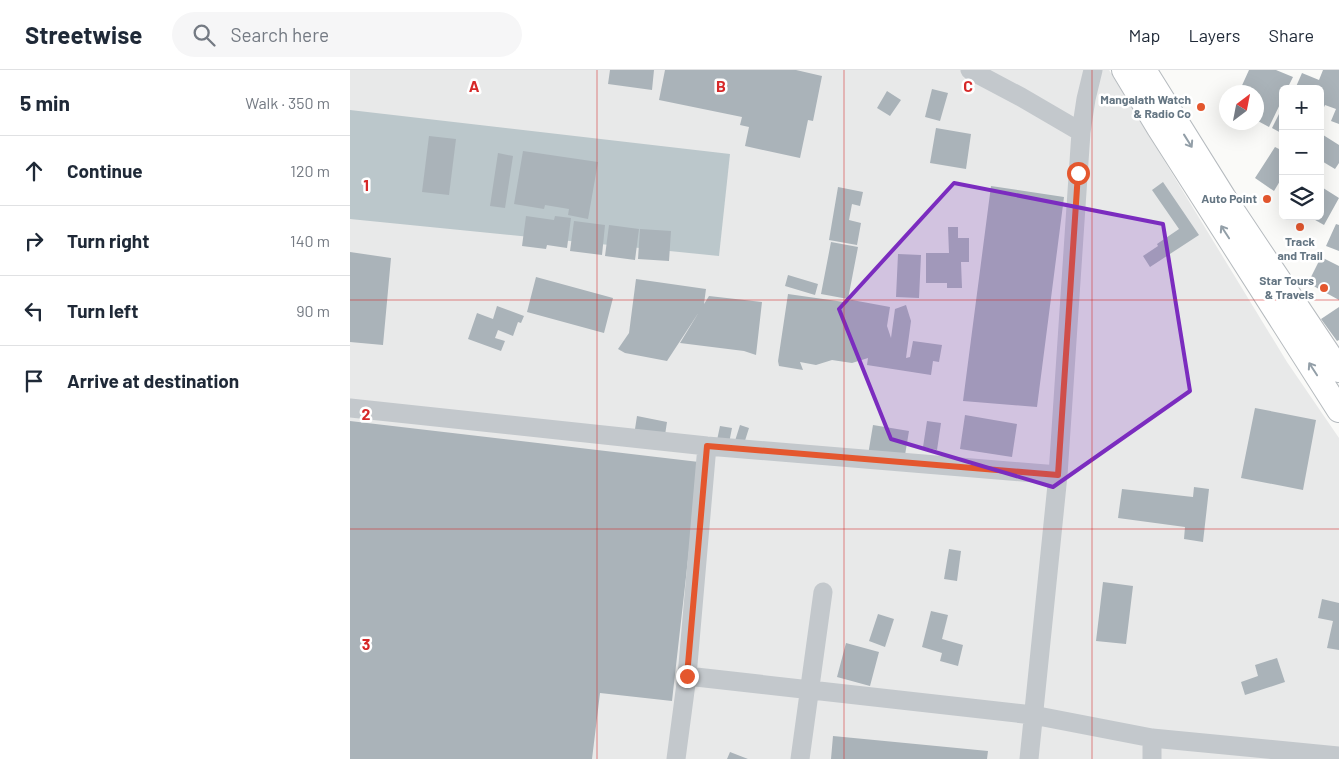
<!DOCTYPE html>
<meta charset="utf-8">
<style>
body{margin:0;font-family:Barlow,sans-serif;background:#f6f6f7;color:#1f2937}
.controls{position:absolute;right:15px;top:15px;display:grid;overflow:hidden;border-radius:8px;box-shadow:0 5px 20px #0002}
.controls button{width:45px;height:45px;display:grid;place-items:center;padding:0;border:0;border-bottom:1px solid #e0e1e3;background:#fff;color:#1f2937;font:25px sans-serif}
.compass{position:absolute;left:869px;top:15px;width:45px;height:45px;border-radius:50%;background:#fff;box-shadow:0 5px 20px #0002;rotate:32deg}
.stop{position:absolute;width:15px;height:15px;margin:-11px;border:4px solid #e4572e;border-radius:50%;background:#fff}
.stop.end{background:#e4572e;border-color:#fff;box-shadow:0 1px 5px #0008}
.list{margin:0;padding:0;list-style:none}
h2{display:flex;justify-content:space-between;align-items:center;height:65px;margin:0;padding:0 20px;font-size:21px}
h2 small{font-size:16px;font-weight:400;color:#747a83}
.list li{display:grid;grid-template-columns:32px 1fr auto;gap:15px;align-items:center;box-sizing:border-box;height:70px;padding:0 20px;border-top:1px solid #e0e1e3}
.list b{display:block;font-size:19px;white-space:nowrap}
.list em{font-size:16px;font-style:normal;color:#747a83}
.icon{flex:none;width:28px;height:28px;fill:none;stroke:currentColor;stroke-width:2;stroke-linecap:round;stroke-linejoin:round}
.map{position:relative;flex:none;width:989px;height:689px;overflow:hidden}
header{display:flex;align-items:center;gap:30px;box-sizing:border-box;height:70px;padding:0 25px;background:#fff;border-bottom:1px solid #e0e1e3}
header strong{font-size:24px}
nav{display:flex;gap:28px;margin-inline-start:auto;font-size:18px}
.search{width:350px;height:45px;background:#f6f6f7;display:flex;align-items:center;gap:12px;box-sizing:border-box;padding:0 18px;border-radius:28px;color:#747a83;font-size:19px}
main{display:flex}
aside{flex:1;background:#fff}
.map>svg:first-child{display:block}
</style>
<header>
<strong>Streetwise</strong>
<div class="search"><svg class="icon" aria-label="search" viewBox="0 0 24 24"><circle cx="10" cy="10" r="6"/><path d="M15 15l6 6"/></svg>Search here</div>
<nav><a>Map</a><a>Layers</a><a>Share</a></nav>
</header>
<main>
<aside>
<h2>5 min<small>Walk · 350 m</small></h2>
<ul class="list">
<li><svg class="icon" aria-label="ahead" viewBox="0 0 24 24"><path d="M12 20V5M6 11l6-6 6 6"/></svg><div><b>Continue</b></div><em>120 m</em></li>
<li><svg class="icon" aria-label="right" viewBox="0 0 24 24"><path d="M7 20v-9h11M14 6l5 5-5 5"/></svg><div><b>Turn right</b></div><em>140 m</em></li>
<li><svg class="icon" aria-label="left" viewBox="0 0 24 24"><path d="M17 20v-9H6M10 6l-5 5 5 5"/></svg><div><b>Turn left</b></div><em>90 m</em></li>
<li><svg class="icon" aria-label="arrive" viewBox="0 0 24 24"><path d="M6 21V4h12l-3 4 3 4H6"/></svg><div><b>Arrive at destination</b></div></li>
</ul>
</aside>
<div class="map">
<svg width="989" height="689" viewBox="0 0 989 689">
<rect width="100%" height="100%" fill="#fafaf8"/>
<path fill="#e8e9e9" d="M0 0H759L937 292 989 368V689H0Z"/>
<path fill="#bbc7cb" d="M0 40 380 84 369 186 0 149Z"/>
<path fill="#aab3b9" d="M260 0H304L302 20 258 14Z
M315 0H446L472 6 463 51 458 50 450 88 395 76 399 57 390 55 392 47 309 30Z
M899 0H926L943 7 937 19H933V28L919 57 906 50V22H889Z
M973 0H989V54L981 51 986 39 975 35 970 46V19H945L952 3 969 10Z
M582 19 598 23 590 51 575 47Z
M537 21 551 30 540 46 527 38Z
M933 36V64L922 58Z
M586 58 621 64 616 99 580 93Z
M970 63 989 75V93L985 99 970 90Z
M79 66 106 69 99 125 72 122Z
M925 77 933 81V106L924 121 905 108Z
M173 81 248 92 238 149 218 145 219 139 195 135 194 139 164 134Z
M148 83 163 86 155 138 140 136Z
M813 112 849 165 800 197 793 186 808 176 807 174 829 159 802 120Z
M641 116 714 127 687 337 613 331Z
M970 116 989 128 974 155 958 146H970Z
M488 117 513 122 510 136 502 134 499 150 511 153 507 175 479 170Z
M176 146 204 150 205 146 221 148 217 178 197 175 196 179 172 176Z
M224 151 255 155 252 185 220 181Z
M986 154 989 155V181L976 176Z
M259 155 289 159 285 190 255 186Z
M598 157H608V168H619V192H611L612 218H597V213H576V183H599Z
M290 159 321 161 319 191 288 189Z
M481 172 508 177 498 229 471 224Z
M0 182 41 188 33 275 0 272Z
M548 184 571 185 569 228 546 227Z
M971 187 989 196V230L958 213Z
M438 205 468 214 465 225 435 216Z
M186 207 263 228 254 263 177 242Z
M286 209 356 219 354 234 359 226 412 232 406 285 394 281 330 273 349 242 317 291 275 283 268 279 279 263Z
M438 224 494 232 502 230 540 237 537 256 541 268 545 239 556 235 561 251 556 288 560 287 563 271 592 275 589 292 583 291 581 305 517 295 518 288 502 293 482 290 466 295 450 292 453 300 429 296 428 291Z
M147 236 174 246 171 253 168 252 163 266 148 260 145 268 155 271 151 281 118 269 127 243 143 249Z
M989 237V270L987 271 971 249Z
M905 338 966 350 953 420 891 408Z
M615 345 667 354 662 387 610 379Z
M287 346 317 352 315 365 285 359Z
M0 351 349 392 322 631 250 623 242 689H0Z
M577 351 591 353 587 380 573 377Z
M390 355 399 358 393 377 384 374Z
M523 355 559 361 554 391 518 385Z
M370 356 382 358 378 378 366 375Z
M844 417 859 419 853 472 834 469 835 457 768 448 772 419 843 427Z
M599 479 611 481 607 511 594 509Z
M753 512 783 516 776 574 746 571Z
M972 529 989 533V580L977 578 983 551 968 548Z
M581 541 598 545 592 569 613 575 608 596 590 591 592 583 572 577Z
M528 544 544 549 535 577 519 571Z
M496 573 529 582 520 616 487 607Z
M927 588 935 612 895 625 891 612 908 606 905 595Z
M483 666 638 681 637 689H481Z
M380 682 398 689H377Z"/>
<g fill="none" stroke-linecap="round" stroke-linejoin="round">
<defs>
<path id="major" d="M774 0 809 58 989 340
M794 0 874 128 989 300"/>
</defs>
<use href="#major" stroke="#b5babe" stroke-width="26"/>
<path stroke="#c3c8cc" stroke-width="19" d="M620 0 671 27 731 62
M0 338 357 376 708 405
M337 606 683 645 802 668 989 686
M326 689 337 606 357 376
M450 689 473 522
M679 689 708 405 731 62 736 29 743 0
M802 689V668"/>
<use href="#major" stroke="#fff" stroke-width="24"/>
</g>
<defs><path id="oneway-shaft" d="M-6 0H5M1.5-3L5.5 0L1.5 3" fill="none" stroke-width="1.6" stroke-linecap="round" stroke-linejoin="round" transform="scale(1.25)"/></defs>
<g stroke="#939fa8">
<use href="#oneway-shaft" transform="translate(838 71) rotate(58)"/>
<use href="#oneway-shaft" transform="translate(875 162) rotate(-123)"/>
<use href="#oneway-shaft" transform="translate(963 299) rotate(-123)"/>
</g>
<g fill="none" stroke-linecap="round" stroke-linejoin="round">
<path stroke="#e4572e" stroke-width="6" d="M337 606 357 376 708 405 728 103"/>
</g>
<path fill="#7b2cbf" fill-opacity="0.2" stroke="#7b2cbf" stroke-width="4" stroke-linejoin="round" d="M604 113 813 154 840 321 703 417 541 369 489 239Z"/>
<path fill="none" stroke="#d62828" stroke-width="1" stroke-opacity="0.55" d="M247 0V689M494 0V689M742 0V689M0 230H989M0 459H989"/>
<g fill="#e4572e" stroke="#fff" stroke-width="2">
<circle cx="851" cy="37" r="5"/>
<circle cx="917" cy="129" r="5"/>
<circle cx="950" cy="157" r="5"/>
<circle cx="974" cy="218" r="5"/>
</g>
<g text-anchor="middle" stroke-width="5" stroke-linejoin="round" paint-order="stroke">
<g font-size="12" font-weight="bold" fill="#657683" stroke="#fff" text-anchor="end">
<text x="841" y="34">Mangalath Watch<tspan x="841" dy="14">&amp; Radio Co</tspan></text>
<text x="907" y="133">Auto Point</text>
<text x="950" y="176" text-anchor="middle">Track<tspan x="950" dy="14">and Trail</tspan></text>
<text x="964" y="215">Star Tours<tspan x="964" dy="14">&amp; Travels</tspan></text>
</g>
</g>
<g font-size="16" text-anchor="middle" font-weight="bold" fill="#d62828" stroke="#fff" stroke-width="5" stroke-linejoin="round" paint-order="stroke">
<text x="124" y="22">A</text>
<text x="371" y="22">B</text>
<text x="618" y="22">C</text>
<text x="16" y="121">1</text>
<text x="16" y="350">2</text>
<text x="16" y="580">3</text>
</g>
</svg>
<div class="controls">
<button>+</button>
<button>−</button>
<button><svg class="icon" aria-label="layers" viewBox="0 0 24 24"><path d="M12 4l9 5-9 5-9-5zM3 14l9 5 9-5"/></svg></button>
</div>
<svg class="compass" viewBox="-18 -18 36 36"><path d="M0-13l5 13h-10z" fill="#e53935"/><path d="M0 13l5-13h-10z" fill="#747a83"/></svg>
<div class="stop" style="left:728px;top:103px"></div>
<div class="stop end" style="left:337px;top:606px"></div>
</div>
</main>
